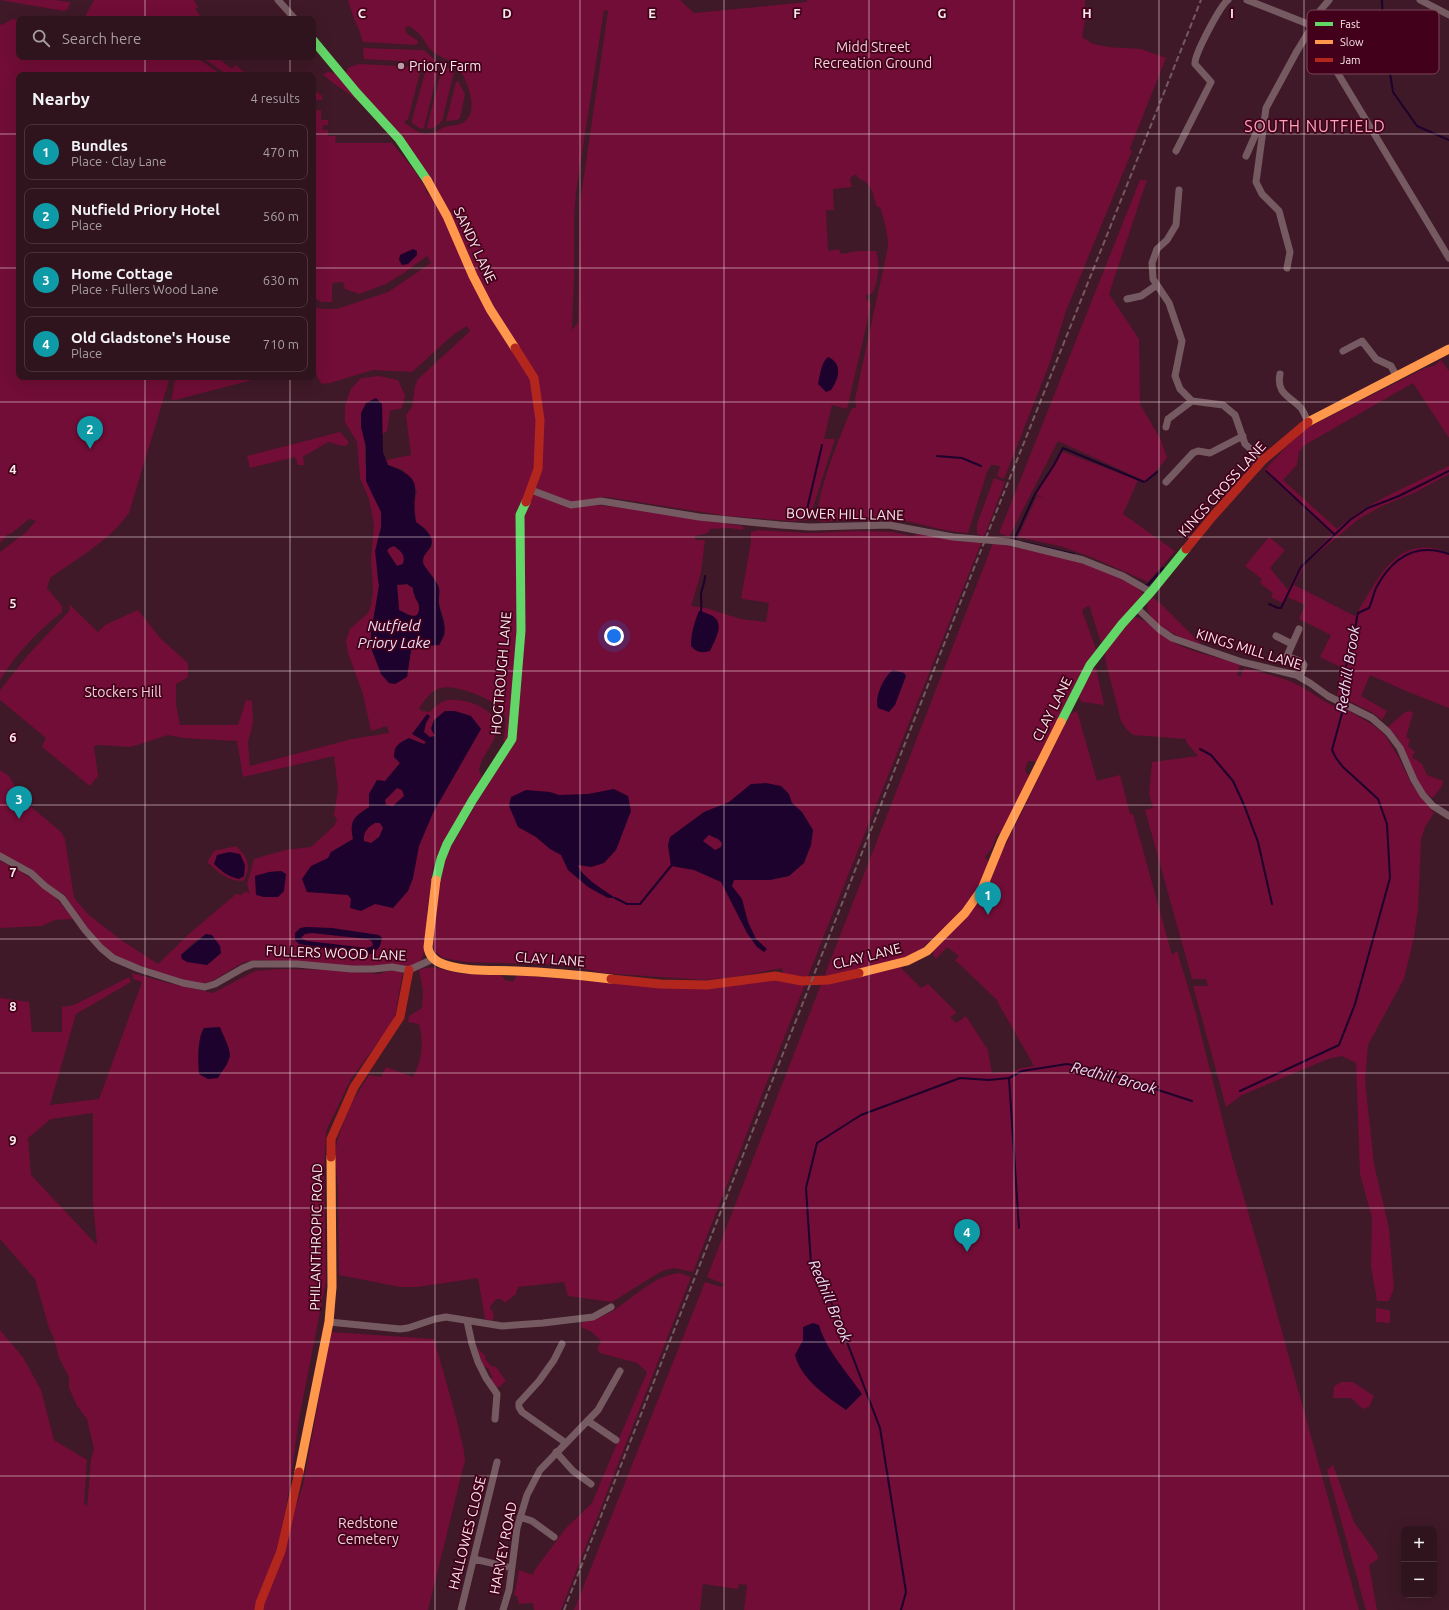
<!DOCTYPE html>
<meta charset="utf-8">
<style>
body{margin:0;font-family:Ubuntu,sans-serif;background:#371c26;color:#f1f3f6}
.controls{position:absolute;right:12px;bottom:12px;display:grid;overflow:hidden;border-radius:8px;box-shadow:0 4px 16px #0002}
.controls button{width:36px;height:36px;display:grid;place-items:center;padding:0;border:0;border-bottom:1px solid #4a323b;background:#2f131d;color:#f1f3f6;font:20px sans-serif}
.you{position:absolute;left:614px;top:636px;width:14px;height:14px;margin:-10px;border:3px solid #fff;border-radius:50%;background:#1a73e8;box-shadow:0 0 0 6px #1a73e833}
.badge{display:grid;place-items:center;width:26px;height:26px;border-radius:50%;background:#0b8043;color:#fff;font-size:13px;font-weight:700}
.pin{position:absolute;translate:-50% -33px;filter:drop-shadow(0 1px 2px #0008)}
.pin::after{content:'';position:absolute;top:21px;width:14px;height:12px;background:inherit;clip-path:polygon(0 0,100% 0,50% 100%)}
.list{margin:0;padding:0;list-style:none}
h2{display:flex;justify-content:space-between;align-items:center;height:52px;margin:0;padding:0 16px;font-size:17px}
h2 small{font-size:13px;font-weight:400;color:#a79ea4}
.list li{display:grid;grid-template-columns:26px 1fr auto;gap:12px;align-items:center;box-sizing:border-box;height:56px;margin:0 8px 8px;padding:0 8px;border:1px solid #4a323b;border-radius:8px}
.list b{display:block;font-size:15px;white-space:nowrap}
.list p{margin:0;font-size:13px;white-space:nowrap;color:#a79ea4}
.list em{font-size:13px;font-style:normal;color:#a79ea4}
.icon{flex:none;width:22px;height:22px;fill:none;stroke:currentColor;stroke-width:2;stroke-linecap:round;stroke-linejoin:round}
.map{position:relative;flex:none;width:1449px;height:1610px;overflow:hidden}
.search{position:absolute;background:#2f131d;box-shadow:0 4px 16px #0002;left:16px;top:16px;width:300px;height:44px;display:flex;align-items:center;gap:10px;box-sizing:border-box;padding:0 14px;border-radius:8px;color:#a79ea4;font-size:15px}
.panel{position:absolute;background:#2f131d;box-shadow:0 4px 16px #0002;left:16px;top:72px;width:300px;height:308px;border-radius:8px}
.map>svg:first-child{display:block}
</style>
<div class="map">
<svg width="1449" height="1610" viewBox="0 0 1449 1610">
<rect width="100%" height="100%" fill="#3f1927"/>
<path fill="#710d36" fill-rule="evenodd" d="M0 0H55L70 2 68 9 64 11Z
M94 0H194L198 8 195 9 203 19H85L86 15Z
M348 0H681V1L694 13 807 2V0H1085V20L1082 37 1093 44 1108 47 1141 49 1166 58 1130 148 1132 151 1066 311 1049 365 1004 479 997 476 1000 467 996 465H991L987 472 968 533C945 532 923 524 901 520 874 516 849 519 823 522L818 520C814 499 842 430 852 408H856L855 399 888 247C888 233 884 220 880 207H877C872 193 873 184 858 178L856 174 851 177 850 181 852 187 833 189 834 210H826L828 251 839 249 841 254 858 251H876C880 262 879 285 871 294L866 295V299L870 302 871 306 847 409 832 405 824 439H835L809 520 792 521 727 516 607 497 595 498V505C645 509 694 520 743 526V530L730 528 710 529 708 533 695 536V540H705L701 573 691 606 706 608 741 619 766 622 769 603 743 599 741 598 751 542V532L759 530 809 533 859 531 892 532 912 536 918 534 965 542 982 541 823 938 693 1272 674 1268 662 1271 612 1302 568 1296 564 1282 518 1287 516 1294 505 1303 501 1299H496L490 1307 494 1315 492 1321 485 1319 478 1278 417 1287H400L339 1275 338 1191 335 1152 338 1137 351 1104 369 1075 381 1077 386 1067 413 1077C422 1060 424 1043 419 1024L408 1022 409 1016 422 1008 423 991 419 970C436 964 442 971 458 973 470 975 486 974 499 974L504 978 505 980 513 982 517 975 695 989 783 973 782 968 734 977 704 980 602 973 568 965 466 962 443 958 434 951 431 937 437 892 447 853 512 744 503 741C505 731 507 722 504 713 498 700 455 684 441 688 431 690 425 700 419 708L422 711 430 712C434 707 438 703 444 701 460 696 497 708 497 727 496 744 482 754 479 770L482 777 443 844 434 863 427 912 428 924 426 946 421 961 414 965 405 967 348 966 259 960 244 962 212 981 202 984 185 981 130 962 112 954 100 942 85 925 64 894 52 888 36 873 28 867 0 853V770L9 776 23 800 61 832 65 839 74 898 89 915 121 940 158 964 189 934 236 894 241 895 246 891 250 894 247 884 254 859 285 850 311 847 334 826 337 820 334 815 338 790 334 756 243 777 237 741 183 738 168 735 131 747 99 745 94 746 98 776 90 786 42 747 46 738 0 700V690L28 655 70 610 69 604 98 632 105 625 138 610 161 639 188 663V677L176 684V704L180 725H238L246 700 252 701 253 723 248 742 250 766 352 739 389 733 387 726 371 731 363 694 348 653 346 640 350 629 368 613 371 605 373 590 371 558 374 525 369 499 360 478 357 442 345 422V405L351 389 361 378 379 376 398 380 405 395 402 408 390 411 387 431 382 435V405L365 441V462L369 487 381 512V528L377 541V574L379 586 371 633V648L407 677 411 650 423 646 439 645 445 635 444 620 439 604V586L423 564 424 556 432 546 426 529 416 522 414 502 417 492 403 470 388 465 386 460 411 455 406 415 412 407 415 386 418 379 470 331 467 326 454 334 412 372 373 370 330 383 322 384C309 370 313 325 313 306L323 309H337L388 292 431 263 427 256 404 273 386 284 359 294 345 289 343 282 332 283V302H321L313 297V93L319 92V95H322V100H315V110H321V120H328V125H323V130H328V136H336L335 143H392L415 171 425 187 427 193 450 216 344 72 348 71 347 68 359 64 420 67 421 69 408 119 404 122C414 130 423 138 437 131 440 130 442 127 445 127 451 125 460 126 465 121 480 110 466 76 456 65 450 59 441 58 435 53 428 49 426 42 421 36 418 32 413 29 410 26L405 28 407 34 417 40 418 43 416 45 363 42 360 32 354 19ZM604 10 608 11 580 203 578 323 572 330 574 279V217L576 192ZM206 934 221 953 207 965 181 955 192 944Z
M12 19 19 20V57H193L205 63 222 75H19V377H170L129 513C109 541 78 558 50 578L47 588 62 606V612C38 631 16 654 0 680V552L25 533 36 521 29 519 12 533 7 535 0 543V24L2 25Z
M363 48 422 50 425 51 435 60 434 63 364 59Z
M201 57H217L232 69 235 65 248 75H228Z
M428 67H436L438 70 424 128 421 129 412 123V120L426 69Z
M444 67 450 68 454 72 442 121 434 128 428 129 427 127 442 68Z
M328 72 335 73 383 124 382 128C373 116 364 106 353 97 343 89 331 83 323 74Z
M458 81 465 94 460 118 457 120 446 121 456 82Z
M1140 180H1147L1109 294 1139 339 1140 404 1161 440 1167 458 1147 482 1058 441 1009 537 999 533Z
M1441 360 1449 371V438L1413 383 1303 446 1299 452 1297 465 1283 480 1337 529C1369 501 1411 485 1449 466V474L1416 492 1382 506 1360 518 1306 563 1294 585 1355 616C1378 580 1396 531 1449 553V708L1406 691 1370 675 1361 696 1387 711 1382 720 1373 713 1337 695 1340 682V667L1320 657 1331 635 1299 619 1305 605 1288 597 1284 604 1271 597 1273 593 1260 583 1262 579 1245 566 1269 537 1285 550 1270 568 1288 590 1299 569 1332 534 1264 471 1284 449 1307 428 1425 368 1434 366Z
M176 377H264L175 400 171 399C174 391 173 385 176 377Z
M340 432 349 442 346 446 338 445 329 442C319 446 312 453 303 456L304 465H298L295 457 250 468 247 456Z
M1061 451 1138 480 1123 514 1175 551 1148 582 1091 557 1060 546 1018 537 1037 496 1044 498 1035 494Z
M994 478 1005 482 984 537 977 534V524Z
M993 543C1037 552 1083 559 1123 580 1131 584 1138 586 1143 594L1101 643 1089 605 1082 610 1097 652 1038 763 1033 761H1028L1025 769 1026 773 1031 776 1002 834H997L992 848 985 857 989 862 981 883 959 914 901 968 921 988 928 984 957 1013 950 1017 956 1023 966 1016 988 1050 992 1073 1013 1072 1021 1068 1034 1066 996 999 955 960 959 956 947 947 936 959 933 955 934 950 959 924 1006 844 1070 714 1077 711 1097 781 1120 775 1130 814H1133L1172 955 1177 951 1195 1010 1232 1157 1265 1270 1359 1610H744L747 1585 739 1584 738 1589 703 1584 700 1610H574L705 1282 722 1287 724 1284 707 1277Z
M394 546C401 551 406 555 403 564L397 566 387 551 389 548Z
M407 584 413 588C413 591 414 594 415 597 416 600 419 603 419 606 421 623 407 614 399 610L397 585Z
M1152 597 1159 602 1201 644 1200 645C1185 640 1131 618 1152 597Z
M1135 617C1147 619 1154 630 1163 636 1184 651 1213 656 1237 663L1240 665 1237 675 1240 677 1244 668C1262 673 1283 677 1300 686 1314 694 1327 704 1343 710L1344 708 1373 725 1385 735 1398 756 1412 785 1434 813 1425 827 1421 839 1418 909 1414 937 1404 979 1368 1045 1365 1081 1374 1164 1389 1228 1394 1288 1389 1301H1377L1371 1266 1372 1218 1360 1174 1356 1063 1342 1056 1328 1059 1242 1095 1226 1107 1193 986H1208L1206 979H1192L1145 810 1153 808 1149 794 1152 762 1198 756 1186 742V739L1133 735 1127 730 1121 721 1105 659C1105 643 1125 628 1135 617Z
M1094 668H1096L1104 705 1082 702 1078 697Z
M1409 711 1413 713 1406 737 1410 739 1408 746 1415 752 1412 757 1422 764 1427 775 1443 781 1442 786 1433 798C1418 792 1409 759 1402 745 1398 738 1394 733 1388 727L1405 712Z
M236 846C247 856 253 868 243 881 228 882 217 871 207 862L214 851Z
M0 861C30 876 53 890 73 919L54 920 42 926 0 928Z
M279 969 337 970 380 974 387 971H403L395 1016 392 1023 351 1079 326 1131 324 1174 326 1281 299 1419 289 1491 278 1546 255 1610H0V1330L23 1357 41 1390 54 1440 87 1460 84 1503 87 1507 91 1459 94 1449 87 1419 77 1406 69 1388V1377L59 1358 54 1339 49 1328 35 1279 0 1239V996L1 998 29 1002 32 1032H62V1007L74 1005 129 977 131 982 76 1014 50 1105 99 1099 142 982 133 979 132 973 168 983 213 993 255 971ZM93 1113V1203L97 1245 31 1175 28 1138 51 1119Z
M680 1273 691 1277 561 1610H534L533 1603 519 1604 517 1596H514L519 1570 533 1575 534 1571 566 1528 592 1503 647 1372 637 1363 600 1353 597 1349 601 1341 592 1332 581 1327 582 1322C592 1320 602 1317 611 1312 633 1299 653 1275 680 1273Z
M1376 1308 1390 1310V1323L1376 1322Z
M331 1332 434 1339 456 1417 464 1451 465 1460 428 1610H262L303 1485Z
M477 1347 486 1357 485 1359 491 1366 496 1367 506 1381 499 1387H496L491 1380 492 1377 488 1368 483 1366Z
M1342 1382H1353L1374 1396 1369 1407 1363 1409 1351 1398H1333L1334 1386Z
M1333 1465 1354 1522 1377 1554 1378 1559 1369 1565 1377 1610H1366L1327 1470Z"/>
<path fill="#1c022c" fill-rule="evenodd" d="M413 249 417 251V255L408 264 402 265 399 260 400 255Z
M828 357C844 364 838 380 831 390L826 392 818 384C820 376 821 362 828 357Z
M376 398 382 404 383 452 388 465C430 481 409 489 416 522 451 547 416 550 424 565 428 572 435 578 438 586 441 591 438 598 439 604 442 623 450 626 439 645L423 646 411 650 407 677 395 684 389 683 381 674 371 648V633L379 586 375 551 381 528V512L366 481V447L361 427V413L366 403ZM394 546C401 551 406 555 403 564L397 566 387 551 389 548ZM407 584 413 588C413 591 414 594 415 597 416 600 419 603 419 606 420 623 407 614 399 610L397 585Z
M699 611C703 611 705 613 708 614 727 620 716 638 710 651 702 653 697 653 691 646 691 634 694 623 699 611Z
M893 670 904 673 906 676 895 705 889 712 878 708C874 698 884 676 893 670Z
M445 711H455L471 716 481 729 433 813 419 846 413 878 408 891 393 908 375 904 361 911 350 908 351 899 348 895 307 892 302 879 311 866 328 858 331 852 353 839C349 820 354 817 369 807V794L377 780 385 781 400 763 394 757C394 745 399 743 409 738L424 744 426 742 412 734 427 714 430 716 426 723 424 732 430 737 435 736 431 729 434 720ZM397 788 402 790 404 796 393 806 386 805 385 800ZM375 823H380L383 828 379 837 371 843 364 841C363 832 368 827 375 823Z
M766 783 781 786 789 794 792 803 802 812 813 830 811 845 804 863 789 876 770 880H734L732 886 742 899 748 922 756 939 767 949 764 952 757 947 747 933 721 882 694 870 671 866 668 845 670 837 704 812 729 802 751 784ZM709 835 718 839 722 843 721 847 715 850 703 841Z
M614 789 628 796 631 811 616 850 604 863 591 867 578 865C581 877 606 891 615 898H608L588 887 568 870 561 855 550 849 536 837 518 827 509 806 511 797 526 790 550 792 559 795 588 794Z
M229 852 240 854 245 865 244 876 239 879C229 877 221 871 214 864L217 855Z
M281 871 286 874 284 891 278 897H264L256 895 255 876 269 872Z
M306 927 332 928 379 935 382 938C380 949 376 954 365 955L299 944 295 940V933L300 928ZM312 933 367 939 372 941 373 946 367 948 307 941 301 938 305 934Z
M206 934 212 935 220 946 221 953 207 965 187 962 182 959 181 955Z
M220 1027C223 1036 233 1052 229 1059 227 1066 221 1072 218 1078L208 1079 199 1074C198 1061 197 1039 204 1028Z
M813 1323 819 1325C826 1350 847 1372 862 1394L846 1410C826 1396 801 1379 795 1355L803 1340V1327Z"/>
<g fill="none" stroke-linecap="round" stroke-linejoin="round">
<path stroke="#1c022c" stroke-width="2" d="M1382 0 1383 30 1393 92 1417 126 1449 140
M937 456 962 458 981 466
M1266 471 1334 534
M1146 481 1157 472
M805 518 822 445
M1016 540H1014L1035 494 1054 465 1063 448 1144 482
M1022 542 1074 554
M1146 585 1147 586 1163 568
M1269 604 1278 608H1281L1301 567 1350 520 1368 508 1399 496 1449 471
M701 611C702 604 701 602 701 595 701 590 705 583 705 576
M1200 749 1211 755 1233 781 1244 805 1258 842 1272 904
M615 898 627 904H640L671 866
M1009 1078 1019 1228
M1240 1091 1339 1045 1355 1004 1390 878 1387 824 1378 799 1343 767 1336 758 1332 750 1347 695 1345 669 1352 648 1357 617 1358 613 1369 608C1372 602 1373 595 1376 588 1392 558 1415 542 1449 554
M901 1610 906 1592 880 1428 834 1308 811 1264 806 1188 817 1143 861 1115 960 1078 989 1080 1009 1078 1022 1071 1067 1064 1094 1069 1192 1101"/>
<path stroke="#765a62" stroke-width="7" d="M278 0 295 19
M1247 0 1308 24 1311 28 1297 51 1266 108 1256 182 1262 194 1279 211 1290 252 1287 268
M1329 0C1322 9 1309 20 1312 33L1331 62 1449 258
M1420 0 1449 15
M1176 151 1211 82 1195 64C1194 55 1220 6 1228 0
M1246 156 1258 129 1265 122
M1179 190 1176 225 1167 240 1157 249 1152 263 1153 279 1169 303 1182 341 1175 376 1180 389 1192 401 1223 405 1235 415 1245 444 1263 460
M1127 299 1141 296 1157 285
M1343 351 1362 341 1376 359 1391 366 1397 377
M1280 374C1276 394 1290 396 1301 408 1304 412 1306 418 1308 422
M1166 427 1168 419 1192 401
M1166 482 1193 453 1198 451 1210 453 1243 436
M531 490 571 505 601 501 699 517 780 525 810 527 889 525 953 537 1009 542 1083 560 1123 576 1151 592
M1137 608 1159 629 1172 638 1242 662 1296 675 1310 683 1328 696 1372 718 1388 732 1400 748 1414 780 1423 795 1433 806 1449 816
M1299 629 1287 656 1302 662 1304 665 1300 677
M1276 636 1292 644
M0 856 31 873 45 886 62 898 85 930 101 948 113 958 139 969 183 983 205 987 215 984 243 968 253 964H297L352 969H373L392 967 409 970 433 959
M467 1321 472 1344 478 1362 486 1378 497 1394 495 1419
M329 1322 400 1329 408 1328 435 1319 446 1317 502 1326 543 1323 593 1317 611 1307
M562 1344 554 1360 539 1381 519 1403V1407L522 1412 566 1443
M588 1421 616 1440
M556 1452 573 1471 591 1484
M520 1517 532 1521 554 1537
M474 1559 512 1568
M461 1610 497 1462
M503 1610 509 1590 517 1528 527 1495 540 1470 598 1410 620 1371"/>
<path stroke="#63d668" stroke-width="9" d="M313 40 357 93 399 139 427 180
M1061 722 1090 665 1122 624 1151 592 1186 549
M436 880 441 859 447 844 472 801 512 739 521 631 520 515 526 502"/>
<path stroke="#ff974d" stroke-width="9" d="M427 180 447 216 473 276 490 309 515 348
M1308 422 1449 349
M436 880 428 947C429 957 436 962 446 965 468 972 493 970 516 971 548 972 579 975 611 979
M859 973 907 961 927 951 965 913 982 889 1002 840 1061 722
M299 1472 329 1322 332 1287 331 1157"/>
<path stroke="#b3261e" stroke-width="9" d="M515 348 534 378 540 420 538 469 526 502
M1186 549 1213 516 1263 460 1308 422
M611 979 660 984 707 985 775 976 802 981 828 980 859 973
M331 1157V1139L354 1087 400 1017 409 970
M259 1610 260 1603 281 1551 299 1472"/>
<path stroke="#755a62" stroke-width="2" stroke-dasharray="6 3" stroke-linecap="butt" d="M564 1610 987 535 1201 0"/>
</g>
<path fill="none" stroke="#f9e7ea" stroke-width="1" stroke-opacity="0.55" d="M145 0V19M290 0V19M435 0V1610M580 0V1610M724 0V1610M869 0V1610M1014 0V1610M1159 0V1610M1304 0V1610M145 57V75M290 57V75M0 134H19M313 134H1449M0 268H19M313 268H1449M145 377V1610M290 377V1610M0 402H1449M0 537H1449M0 671H1449M0 805H1449M0 939H1449M0 1073H1449M0 1208H1449M0 1342H1449M0 1476H1449"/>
<circle fill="#b89fa6" stroke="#43001a" stroke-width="1.5" cx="401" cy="66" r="4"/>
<g text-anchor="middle" stroke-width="3.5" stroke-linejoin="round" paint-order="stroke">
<g font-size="14" fill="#f2d2d8" stroke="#43001a">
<text x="873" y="52">Midd Street<tspan x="873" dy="16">Recreation Ground</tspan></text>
<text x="123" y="697">Stockers Hill</text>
<text x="368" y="1528">Redstone<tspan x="368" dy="16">Cemetery</tspan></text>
</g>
<g font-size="14" fill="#f9e7ea" stroke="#43001a" text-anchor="start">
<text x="409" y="71">Priory Farm</text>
</g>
<g font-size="14" fill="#f9e7ea" stroke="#43001a">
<text transform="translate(475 245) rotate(65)" y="5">SANDY LANE</text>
<text transform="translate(1222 489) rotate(-48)" y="5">KINGS CROSS LANE</text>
<text transform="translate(845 514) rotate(1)" y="5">BOWER HILL LANE</text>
<text transform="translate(1249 649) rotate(17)" y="5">KINGS MILL LANE</text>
<text transform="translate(501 673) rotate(-85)" y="5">HOGTROUGH LANE</text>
<text transform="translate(1052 709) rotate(-63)" y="5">CLAY LANE</text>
<text transform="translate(336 953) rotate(2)" y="5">FULLERS WOOD LANE</text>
<text transform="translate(867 956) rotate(-14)" y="5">CLAY LANE</text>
<text transform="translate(550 959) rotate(4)" y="5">CLAY LANE</text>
<text transform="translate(316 1237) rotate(-89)" y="5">PHILANTHROPIC ROAD</text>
<text transform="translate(467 1533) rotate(-76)" y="5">HALLOWES CLOSE</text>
<text transform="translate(503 1548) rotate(-79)" y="5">HARVEY ROAD</text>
</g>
<g font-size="15" font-style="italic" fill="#e8ddf7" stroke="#43001a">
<text x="394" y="631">Nutfield<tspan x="394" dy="17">Priory Lake</tspan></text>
<text transform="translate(1348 669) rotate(-81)" y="5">Redhill Brook</text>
<text transform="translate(1114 1078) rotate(15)" y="5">Redhill Brook</text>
<text transform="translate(830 1301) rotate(67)" y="5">Redhill Brook</text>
</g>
<g font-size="16" letter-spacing="1" fill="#f8a4b8" stroke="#43001a">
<text x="1315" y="132">SOUTH NUTFIELD</text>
</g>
</g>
<rect x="1307" y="10" width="132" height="64" rx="6" fill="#43001a" stroke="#7a4558" stroke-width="1"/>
<rect x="1315" y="22" width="18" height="4" fill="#63d668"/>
<rect x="1315" y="40" width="18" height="4" fill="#ff974d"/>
<rect x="1315" y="58" width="18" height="4" fill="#b3261e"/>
<g font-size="11" fill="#f9e7ea">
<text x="1340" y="28">Fast</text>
<text x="1340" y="46">Slow</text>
<text x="1340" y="64">Jam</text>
</g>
<g font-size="13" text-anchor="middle" font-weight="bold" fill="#f9e7ea" stroke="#43001a" stroke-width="3.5" stroke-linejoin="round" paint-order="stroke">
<text x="362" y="18">C</text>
<text x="507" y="18">D</text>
<text x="652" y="18">E</text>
<text x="797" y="18">F</text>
<text x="942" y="18">G</text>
<text x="1087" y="18">H</text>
<text x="1232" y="18">I</text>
<text x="13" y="474">4</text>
<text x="13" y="608">5</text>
<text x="13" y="742">6</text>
<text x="13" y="877">7</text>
<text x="13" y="1011">8</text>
<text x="13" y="1145">9</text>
</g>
</svg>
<div class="controls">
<button>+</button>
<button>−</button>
</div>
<div class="you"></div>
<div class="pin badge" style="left:988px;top:915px;background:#0f9aa8">1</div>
<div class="pin badge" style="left:90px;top:449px;background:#0f9aa8">2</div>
<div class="pin badge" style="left:19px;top:819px;background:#0f9aa8">3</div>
<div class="pin badge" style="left:967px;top:1252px;background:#0f9aa8">4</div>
<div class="search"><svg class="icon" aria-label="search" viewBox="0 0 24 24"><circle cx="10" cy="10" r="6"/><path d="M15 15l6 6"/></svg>Search here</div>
<section class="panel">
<h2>Nearby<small>4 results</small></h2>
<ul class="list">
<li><span class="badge" style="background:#0f9aa8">1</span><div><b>Bundles</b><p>Place · Clay Lane</p></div><em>470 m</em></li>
<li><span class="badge" style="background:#0f9aa8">2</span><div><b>Nutfield Priory Hotel</b><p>Place</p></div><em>560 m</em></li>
<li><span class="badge" style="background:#0f9aa8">3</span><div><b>Home Cottage</b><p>Place · Fullers Wood Lane</p></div><em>630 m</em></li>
<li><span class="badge" style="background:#0f9aa8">4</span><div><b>Old Gladstone's House</b><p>Place</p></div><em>710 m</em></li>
</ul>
</section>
</div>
